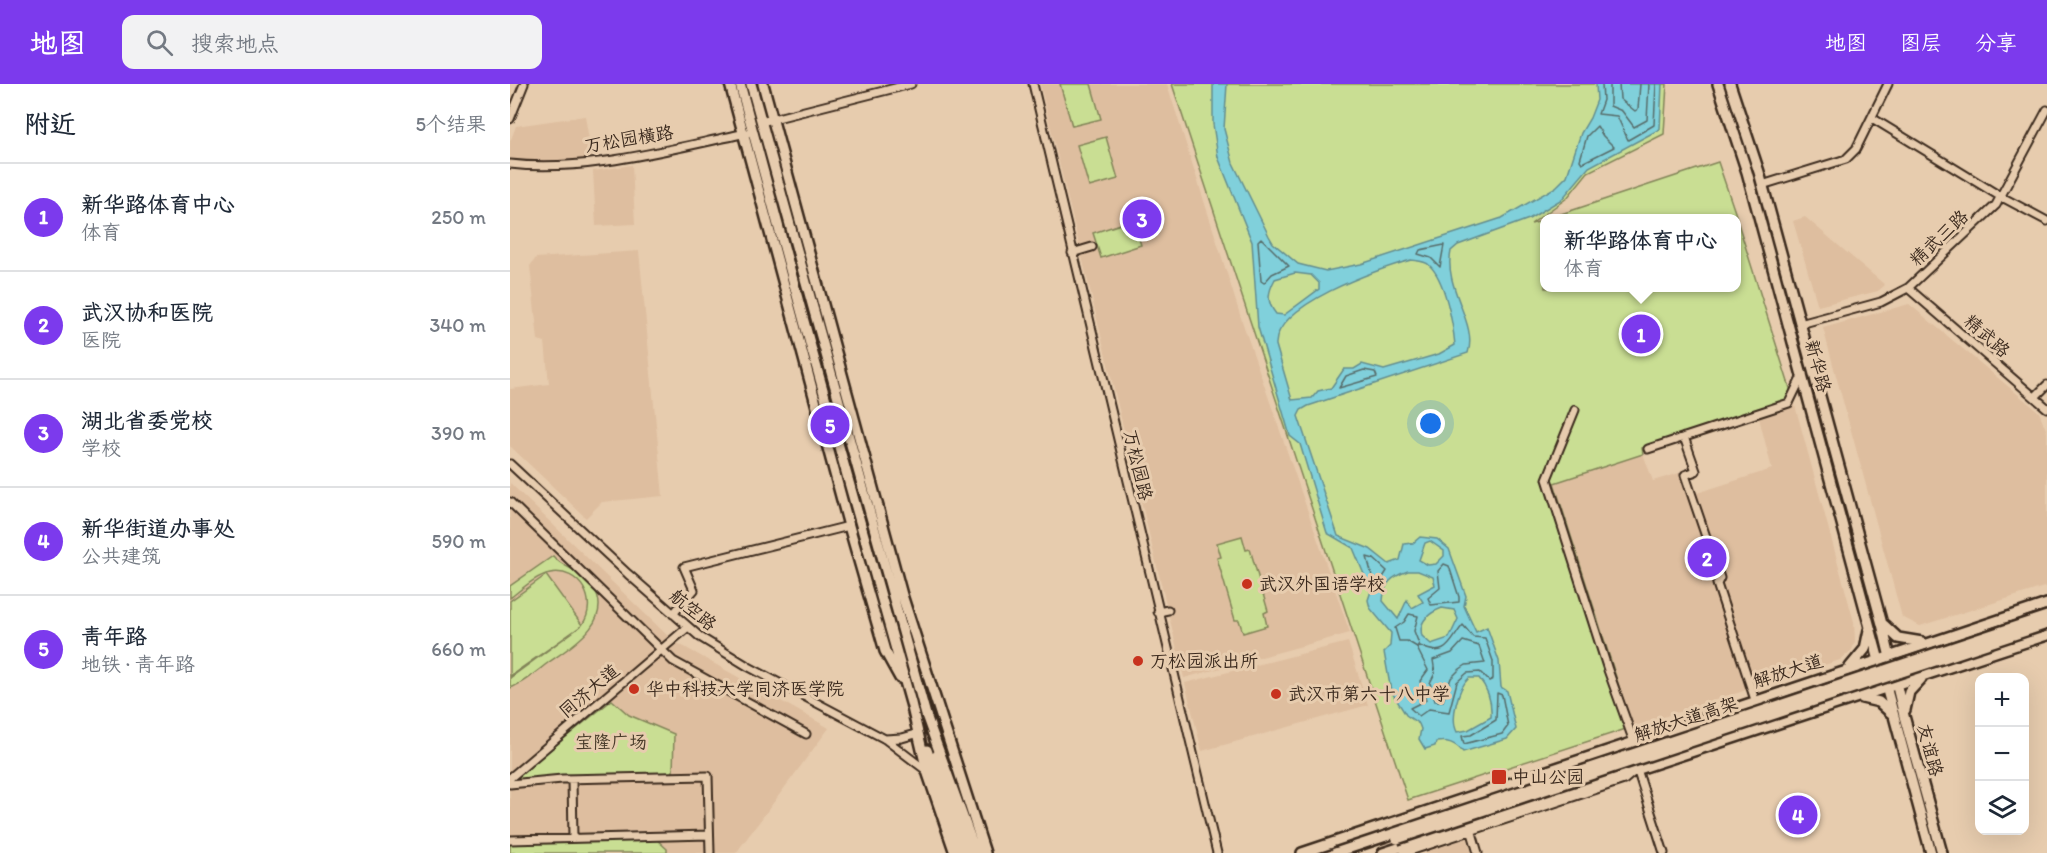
<!DOCTYPE html>
<html lang="zh">
<meta charset="utf-8">
<style>
body{margin:0;font-family:Itim,"LXGW WenKai TC",sans-serif;background:#f2f2f3;color:#1f2937}
.controls{position:absolute;right:18px;bottom:18px;display:grid;overflow:hidden;border-radius:12px;box-shadow:0 6px 24px #0002}
.controls button{width:54px;height:54px;display:grid;place-items:center;padding:0;border:0;border-bottom:2px solid #e0e1e3;background:#fff;color:#1f2937;font:30px sans-serif}
.you{position:absolute;left:921px;top:340px;width:21px;height:21px;margin:-15px;border:4px solid #fff;border-radius:50%;background:#1a73e8;box-shadow:0 0 0 9px #1a73e833}
.badge{display:grid;place-items:center;width:39px;height:39px;border-radius:50%;background:#7c3aed;color:#fff;font-size:20px;font-weight:700}
.pin{position:absolute;translate:-50% -50%;border:3px solid #fff;box-shadow:0 2px 6px #0006}
.popup{position:absolute;left:1030px;top:130px;width:201px;height:78px;box-sizing:border-box;display:grid;place-content:center;border-radius:12px;background:#fff;filter:drop-shadow(0 2px 4px #0005);font-size:20px;white-space:nowrap;color:#747a83}
.popup b{font-size:22px;color:#1f2937}
.popup::after{content:'';position:absolute;left:50%;top:100%;margin-left:-12px;border:12px solid transparent;border-top-color:#fff}
.list{margin:0;padding:0;list-style:none}
h2{display:flex;justify-content:space-between;align-items:center;height:78px;margin:0;padding:0 24px;font-size:26px}
h2 small{font-size:20px;font-weight:400;color:#747a83}
.list li{display:grid;grid-template-columns:39px 1fr auto;gap:18px;align-items:center;box-sizing:border-box;height:108px;padding:0 24px;border-top:2px solid #e0e1e3}
.list b{display:block;font-size:22px;white-space:nowrap}
.list p{margin:0;font-size:20px;white-space:nowrap;color:#747a83}
.list em{font-size:20px;font-style:normal;color:#747a83}
.icon{flex:none;width:33px;height:33px;fill:none;stroke:currentColor;stroke-width:2;stroke-linecap:round;stroke-linejoin:round}
.map{position:relative;flex:none;width:1537px;height:769px;overflow:hidden}
header{display:flex;align-items:center;gap:36px;box-sizing:border-box;height:84px;padding:0 30px;background:#7c3aed;color:#fff}
header strong{font-size:28px}
nav{display:flex;gap:33px;margin-inline-start:auto;font-size:21px}
.search{width:420px;height:54px;background:#f2f2f3;display:flex;align-items:center;gap:15px;box-sizing:border-box;padding:0 21px;border-radius:12px;color:#747a83;font-size:22px}
main{display:flex}
aside{flex:1;background:#fff}
.map>svg:first-child{display:block}
</style>
<header>
<strong>地图</strong>
<div class="search"><svg class="icon" aria-label="search" viewBox="0 0 24 24"><circle cx="10" cy="10" r="6"/><path d="M15 15l6 6"/></svg>搜索地点</div>
<nav><a>地图</a><a>图层</a><a>分享</a></nav>
</header>
<main>
<aside>
<h2>附近<small>5个结果</small></h2>
<ul class="list">
<li><span class="badge">1</span><div><b>新华路体育中心</b><p>体育</p></div><em>250 m</em></li>
<li><span class="badge">2</span><div><b>武汉协和医院</b><p>医院</p></div><em>340 m</em></li>
<li><span class="badge">3</span><div><b>湖北省委党校</b><p>学校</p></div><em>390 m</em></li>
<li><span class="badge">4</span><div><b>新华街道办事处</b><p>公共建筑</p></div><em>590 m</em></li>
<li><span class="badge">5</span><div><b>青年路</b><p>地铁 · 青年路</p></div><em>660 m</em></li>
</ul>
</aside>
<div class="map">
<svg width="1537" height="769" viewBox="0 0 1537 769">
<rect width="100%" height="100%" fill="#e7ccae"/>
<filter id="ink" filterUnits="userSpaceOnUse"><feTurbulence type="fractalNoise" baseFrequency=".0167" numOctaves="2"/><feDisplacementMap in="SourceGraphic" scale="12" xChannelSelector="R" yChannelSelector="G"/><feConvolveMatrix kernelMatrix="1 2 1 2 8 2 1 2 1" color-interpolation-filters="sRGB"/></filter>
<g filter="url(#ink)">
<path fill="#debe9f" d="M530 0H657L733 240 840 549 674 594Z
M75 32 82 74 26 81 9 79 0 74V58L6 42Z
M122 81 125 140 86 142 83 87Z
M1295 133 1375 201 1368 207 1308 222 1283 137Z
M129 167 153 412 92 418 76 434 0 362V305L39 300 35 258 28 256 20 182 26 174Z
M1399 220 1529 328 1537 348V502L1410 542 1392 533 1313 244Z
M1283 314 1344 538 1345 557 1342 566 1330 576 1122 643 1044 399 1133 370 1131 364 1143 397 1176 387 1184 410 1262 385 1247 326Z
M0 399 162 556 319 644 226 769H0Z
M838 558 858 621 692 667 675 599Z
M957 754 962 769H913Z"/>
<path fill="#c9de93" stroke="#828458" stroke-width="1.5" d="M550 0H581L591 35 562 42Z
M662 0H1157L1154 50 1078 88 1057 114 1021 140 1035 136V204H1227V136L1283 314 1132 364 1133 370 1044 399 1122 643 898 716Z
M596 53 608 95 579 103 567 61Z
M1208 78 1227 134H1039Z
M623 136 631 161 591 174 583 149Z
M732 452 736 466 740 465 758 527 754 529 757 542 733 549 729 536H725L707 474 711 473 707 459Z
M43 472C53 485 73 486 83 502 105 537 62 562 39 578 27 587 14 599 0 604V594L71 542 0 592V517L36 491 72 541C89 518 70 483 40 489 25 492 12 505 0 514V502Z
M102 616 119 631 164 650 163 689 38 692 1 697Z
M146 755 157 765V769H0V758Z"/>
<path fill="#80d0db" stroke="#648e8f" stroke-width="1.5" fill-rule="evenodd" d="M703 0H717L714 45 723 79 759 152 763 159 788 180 816 187 851 180 992 134 1046 103 1057 92 1071 49 1080 34 1087 16 1086 0H1152L1150 45 1079 83 1052 115 1019 135 948 161 941 167C933 204 968 239 958 269L798 322 791 326 788 332 828 452 860 465 879 480 890 476 894 460 903 459 910 453 927 455 939 465 956 512 954 522 966 548 977 543 989 577 991 603 997 607 1006 645 997 655 953 668C945 659 938 656 926 658L925 662 915 665 909 655 911 645 909 640 896 631 881 607 874 568 880 562 881 549 860 524 858 516 861 507 843 464 817 449 790 360 780 352 748 243 742 158 708 73 703 40ZM901 176C907 177 915 177 919 181 935 195 943 240 945 261L929 270 874 286 852 280 844 285H834L821 304 808 307 802 314 782 316 766 261C764 221 868 185 901 176ZM785 189 801 191 809 199V205L774 231 766 230C756 218 758 208 765 195ZM920 457 934 467V472L926 480 918 481 909 476 915 459ZM898 487H908L923 493 925 501 908 510 913 518 902 524 897 516 888 535 873 517C874 499 881 493 898 487ZM932 524 944 526 948 535 939 554 921 560 912 552C908 537 919 529 932 524ZM959 594H969C978 605 982 619 981 633L958 646 947 648C940 634 948 604 959 594Z"/>
<g fill="none" stroke-linecap="round" stroke-linejoin="round">
<path stroke="#576c6a" stroke-width="1.5" d="M1092 0 1093 16 1088 30 1107 32 1118 56 1144 41 1146 0
M1100 0V22L1112 27 1124 43 1137 36 1139 0
M1109 0 1110 15 1125 27 1128 25 1130 0
M1087 42 1093 52 1104 63 1072 79 1070 76 1077 52Z
M751 154 779 182 762 190 754 199 751 197 748 157Z
M934 161 930 183 921 174 908 170 910 166Z
M854 286 865 288 867 293 829 304 836 292Z
M857 473 864 475 877 487 868 501 864 499Z
M934 480 939 482 949 513V518L921 521 918 514 930 504 928 487Z
M899 530 908 532 904 547 909 560 907 563 897 557H889L885 544 894 538Z
M953 541 963 553 975 554 983 577V595L979 597 970 588 957 589 947 598 939 628 919 625 909 632 900 624 916 616 910 597 918 586 907 564 910 562C938 576 940 556 953 541Z
M953 557 969 562 975 579 956 581 950 585 941 594 933 617H925L920 599 925 589 923 576 942 569Z
M987 609 992 611 998 642 992 650 954 660 952 652 961 651 986 636Z"/>
<defs>
<path id="minor" d="M523 0 707 769
M1362 34 1488 111 1537 137
M0 35 14 0
M251 38 401 0
M0 80C76 89 163 64 237 49
M1252 101 1336 75 1346 65 1378 0
M562 169 582 163
M1398 204 1537 324
M1290 240 1371 218 1398 204 1486 121 1537 26
M1525 313 1537 301
M1065 326 1037 395 1098 586 1124 658
M1174 353 1186 387 1175 391 1210 494 1207 500 1245 616
M1138 365 1279 319 1293 290
M0 380 118 490 190 553 239 583 375 655 417 687
M0 418 163 577 296 650
M648 528 658 526
M163 530 184 506 174 483 339 442
M375 655 392 654 406 650
M0 694 178 543
M62 695 63 754
M0 700 52 695 198 692 200 769
M960 742 968 769
M0 756 199 751
M894 769 1114 696 1127 685 1154 769"/>
<path id="major" d="M220 0 339 442 375 567 390 594
M230 0 301 263 401 619 417 687 445 769
M241 0 416 631 466 769
M253 0 392 511 475 769
M1208 0 1237 88 1421 769
M1220 0 1249 88 1372 540 1394 632 1432 769
M1374 541 1388 554 1412 558
M1340 583 1355 565 1359 546
M1352 614 1369 618 1381 629
M1395 626 1399 608 1411 595
M417 666 452 769
M427 671 459 769
M792 769 1537 520
M873 769 1537 551"/>
</defs>
<use href="#minor" stroke="#3b2a1e" stroke-width="11"/>
<use href="#major" stroke="#3b2a1e" stroke-width="14"/>
<use href="#minor" stroke="#e7ccae" stroke-width="7"/>
<use href="#major" stroke="#e7ccae" stroke-width="9"/>
<defs>
<path id="major-bridge" d="M887 755 1537 540
M825 769 1537 532"/>
</defs>
<use href="#major-bridge" stroke="#3b2a1e" stroke-width="14" stroke-linecap="butt"/>
<use href="#major-bridge" stroke="#e7ccae" stroke-width="9"/>
</g>
</g>
<g fill="#c8321e" stroke="#e7ccae" stroke-width="2">
<circle cx="737" cy="500" r="6"/>
<circle cx="628" cy="577" r="6"/>
<circle cx="124" cy="605" r="6"/>
<circle cx="766" cy="610" r="6"/>
<rect x="981" y="685" width="16" height="16" rx="3"/>
</g>
<g text-anchor="middle" stroke-width="6" stroke-linejoin="round" paint-order="stroke">
<g font-size="18" fill="#3b2a1e" stroke="#e7ccae">
<text transform="translate(119 55) rotate(-9)" y="6">万松园横路</text>
<text transform="translate(1429 154) rotate(-43)" y="6">精武三路</text>
<text transform="translate(1477 252) rotate(41)" y="6">精武路</text>
<text transform="translate(1308 282) rotate(75)" y="6">新华路</text>
<text transform="translate(628 381) rotate(77)" y="6">万松园路</text>
<text transform="translate(183 526) rotate(39)" y="6">航空路</text>
<text transform="translate(1278 587) rotate(-18)" y="6">解放大道</text>
<text transform="translate(79 607) rotate(-40)" y="6">同济大道</text>
<text transform="translate(1176 635) rotate(-18)" y="6">解放大道高架</text>
<text transform="translate(1420 666) rotate(75)" y="6">友谊路</text>
</g>
<g font-size="18" fill="#3b2a1e" stroke="#e7ccae" text-anchor="start">
<text x="749" y="506">武汉外国语学校</text>
<text x="640" y="583">万松园派出所</text>
<text x="136" y="611">华中科技大学同济医学院</text>
<text x="778" y="616">武汉市第六十八中学</text>
<text x="1002" y="699">中山公园</text>
</g>
<g font-size="18" fill="#493c2a" stroke="#e7ccae">
<text x="101" y="664">宝隆广场</text>
</g>
</g>
</svg>
<div class="controls">
<button>+</button>
<button>−</button>
<button><svg class="icon" aria-label="layers" viewBox="0 0 24 24"><path d="M12 4l9 5-9 5-9-5zM3 14l9 5 9-5"/></svg></button>
</div>
<div class="you"></div>
<div class="pin badge" style="left:1131px;top:250px">1</div>
<div class="popup"><b>新华路体育中心</b>体育</div>
<div class="pin badge" style="left:1197px;top:474px">2</div>
<div class="pin badge" style="left:632px;top:135px">3</div>
<div class="pin badge" style="left:1288px;top:731px">4</div>
<div class="pin badge" style="left:320px;top:341px">5</div>
</div>
</main>
